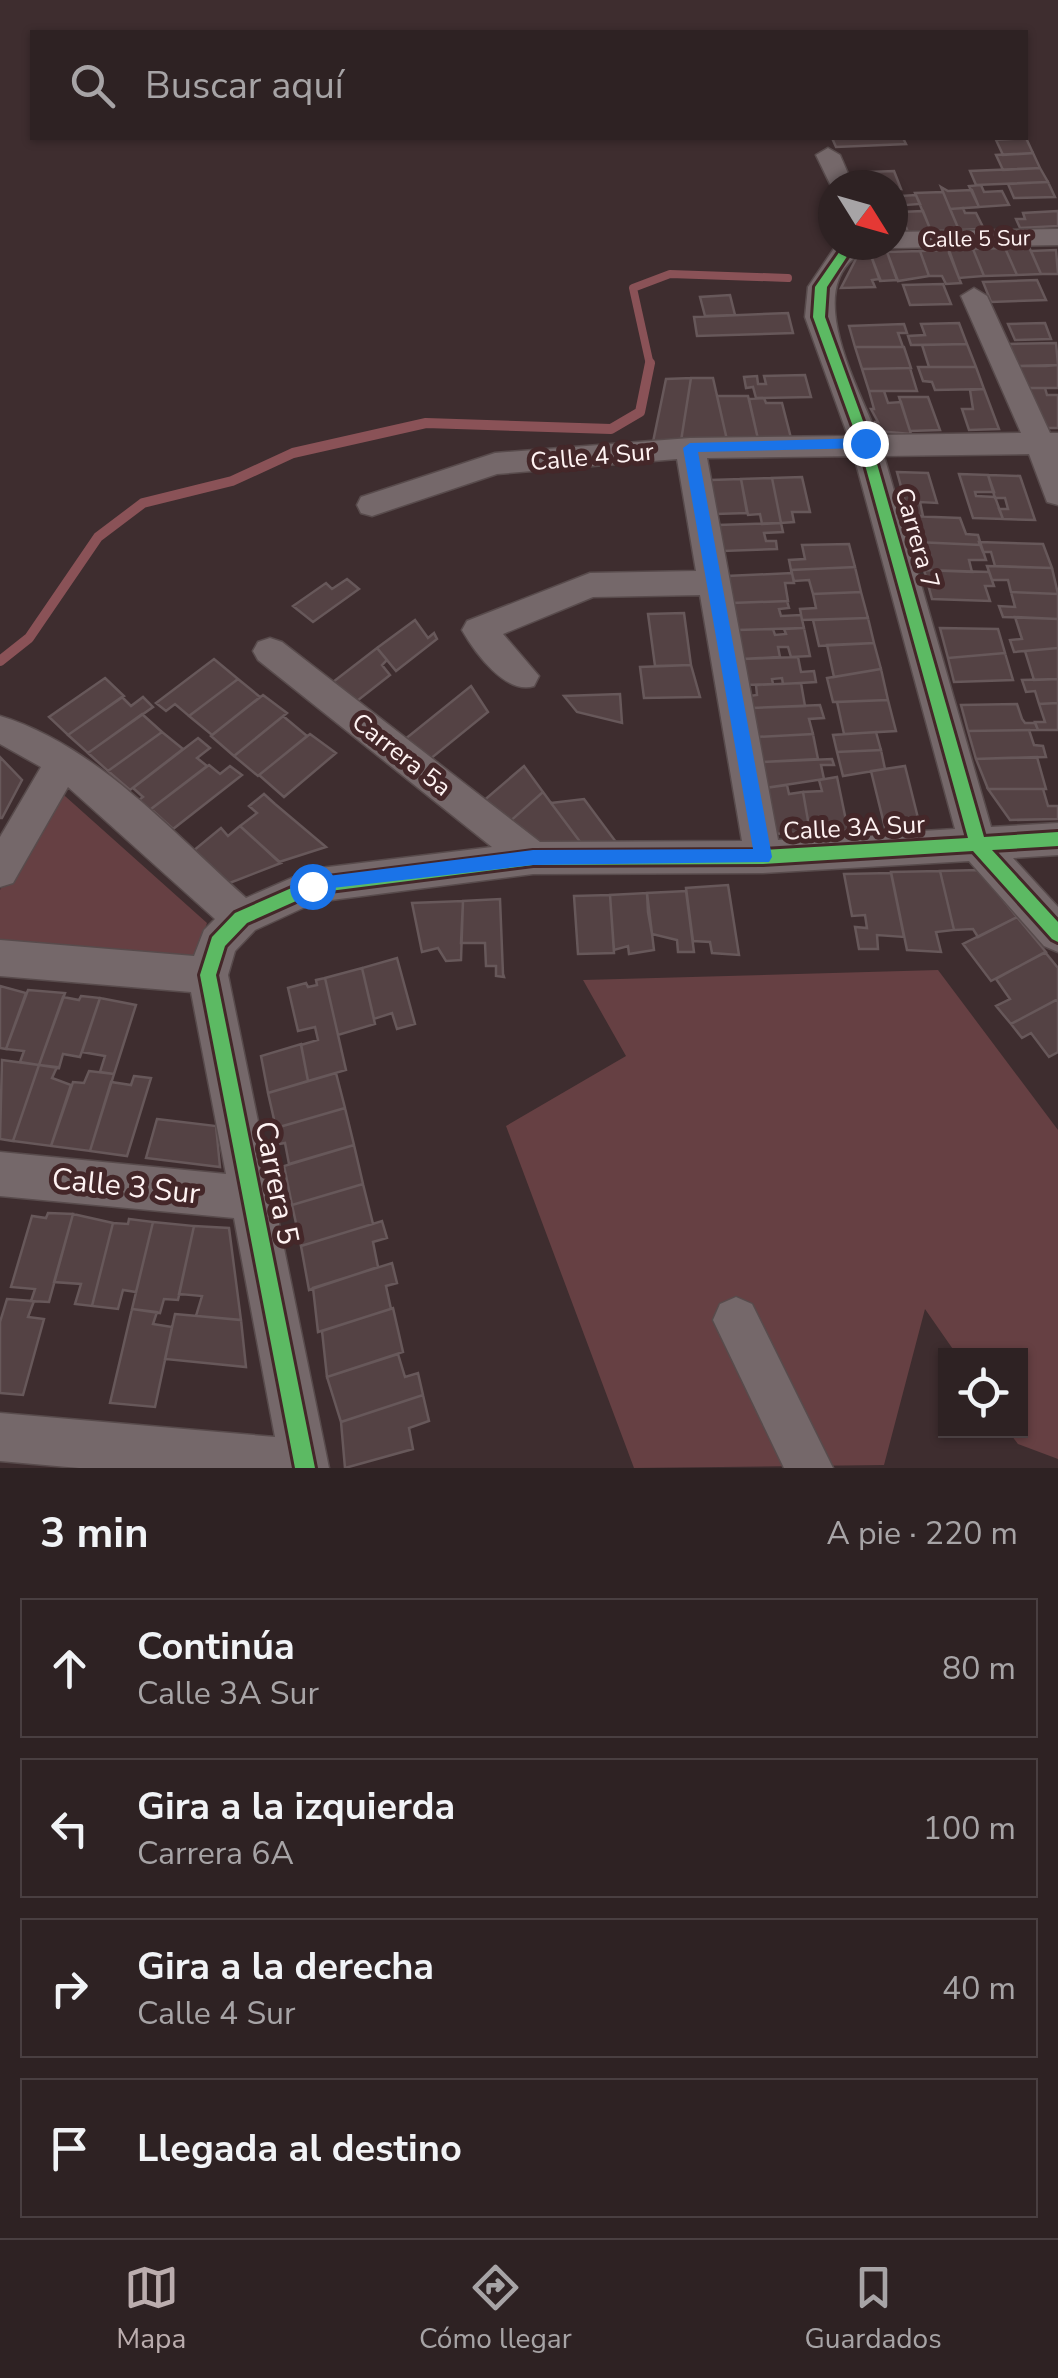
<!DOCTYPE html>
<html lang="es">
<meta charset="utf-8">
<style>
body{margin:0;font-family:"Nunito Sans",sans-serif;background:#362a2b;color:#f1f3f6}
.controls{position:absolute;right:30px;bottom:30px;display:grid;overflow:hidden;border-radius:0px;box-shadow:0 2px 8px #0004}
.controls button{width:90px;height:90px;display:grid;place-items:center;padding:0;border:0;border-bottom:2px solid #493f41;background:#2e2223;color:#f1f3f6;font:50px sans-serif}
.compass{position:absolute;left:818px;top:170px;width:90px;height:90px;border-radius:50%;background:#2e2223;box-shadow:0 2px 8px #0004;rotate:127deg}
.stop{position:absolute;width:30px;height:30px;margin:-22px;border:8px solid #1a73e8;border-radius:50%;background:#fff}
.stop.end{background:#1a73e8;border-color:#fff;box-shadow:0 2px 10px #0008}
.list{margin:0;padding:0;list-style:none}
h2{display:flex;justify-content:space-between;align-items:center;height:130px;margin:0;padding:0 40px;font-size:42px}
h2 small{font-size:32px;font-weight:400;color:#a7a4a6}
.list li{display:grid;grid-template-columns:65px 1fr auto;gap:30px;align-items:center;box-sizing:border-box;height:140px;margin:0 20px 20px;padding:0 20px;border:2px solid #493f41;border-radius:0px}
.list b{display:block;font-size:38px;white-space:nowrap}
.list p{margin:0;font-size:32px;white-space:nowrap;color:#a7a4a6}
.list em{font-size:32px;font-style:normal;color:#a7a4a6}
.icon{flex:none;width:55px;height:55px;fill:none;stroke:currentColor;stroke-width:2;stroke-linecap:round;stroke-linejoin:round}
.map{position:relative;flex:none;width:1058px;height:1468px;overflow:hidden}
.search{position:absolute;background:#2e2223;box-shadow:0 2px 8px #0004;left:30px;right:30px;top:30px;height:110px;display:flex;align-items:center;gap:25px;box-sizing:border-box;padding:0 35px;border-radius:0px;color:#a7a4a6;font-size:38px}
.sheet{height:770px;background:#2e2223}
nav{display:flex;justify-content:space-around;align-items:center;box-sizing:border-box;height:140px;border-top:2px solid #493f41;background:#2e2223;font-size:28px;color:#a7a4a6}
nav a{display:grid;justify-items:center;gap:5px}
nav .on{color:#bbadae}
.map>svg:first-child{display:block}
</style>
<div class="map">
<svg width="1058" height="1468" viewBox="0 0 1058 1468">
<rect width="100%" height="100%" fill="#3e2d2f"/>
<path fill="#664043" d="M56 788 207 923 193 965 0 947V890Z
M938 970 1058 1130V1459L1018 1444 1008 1431 1020 1430V1356L957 1355 925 1309 884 1465 634 1468 506 1126 626 1056 583 980Z"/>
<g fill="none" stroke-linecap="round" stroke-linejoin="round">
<path stroke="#8a5257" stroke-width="8" d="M650 365 633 288 670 274 788 278"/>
<path stroke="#8a5257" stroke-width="10" d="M0 661 29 638 98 537 143 503 232 481 293 453 426 423 611 429 640 412 650 363"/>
</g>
<path fill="#544244" stroke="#67585a" stroke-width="2.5" d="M832 138H903L906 144 836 147Z
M1026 138 1033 153 1003 155 996 140Z
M1033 153 1040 168 1003 170 996 155Z
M1040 168 1048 182 976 185 970 171Z
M894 171 901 189 874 185 869 172Z
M1048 182 1055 197 1014 198 1008 184Z
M981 185 984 192 1002 191 1009 205 979 207 969 186Z
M941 187 948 191 972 190 979 207 950 209Z
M893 189H898L901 196 916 195 920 204 893 206Z
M943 192 959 230 931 231 915 193Z
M963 208 965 213H976L984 229 959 230 950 209Z
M923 211 931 231 908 232 900 212Z
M1058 211V226L1020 228 1016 219H1025L1023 213Z
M1029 247 1041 274 1017 275 1005 248Z
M1005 248 1017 275 984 276 973 249Z
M973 249 984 276 959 278 949 250Z
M949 250V253L961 283 946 284 942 276H929L920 251Z
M1056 250 1058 274H1041L1031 251Z
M920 251 929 276 898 281 887 252Z
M887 252 897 280 880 281 870 253Z
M859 253H870L880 279 872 280 875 287 841 288Z
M1037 280 1046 300 991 302 983 282Z
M943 284 951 304 910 305 903 285Z
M730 295 735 315 705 316 700 297Z
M788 313 793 333 697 336 694 317Z
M959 323 967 344 911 345 908 336 925 335 921 324Z
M1045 323 1051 339 1015 340 1008 324Z
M904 324 907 333H898L903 347H855L849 326Z
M1056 343 1058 365 1046 366H1018L1009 344Z
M967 344 976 367H929L922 345Z
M855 347H904L911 368 862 369Z
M1058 365V388H1027L1018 366Z
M918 367H976L984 389 935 390 932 382 923 381Z
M910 368 917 391H869L862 369Z
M805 375 811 397 756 398 753 387 746 388 744 377 757 376 758 384H766L764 376Z
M691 378H713L727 440 681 441Z
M691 378 681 441 653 442 666 379Z
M1027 388H1045L1047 395H1058V428H1044Z
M984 389 999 429 969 430 962 409H973L970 390Z
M869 391H884L888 403 901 402 911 434 877 431 875 422H878L871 409H874Z
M717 396H748L758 439 727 440Z
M899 397H928L940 430 910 431Z
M764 398 766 403H782L791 438 758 439 749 399Z
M897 472 928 473 937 503 920 502 923 516H909Z
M959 474 988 475 994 492H975L976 496 995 497 1003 519 973 518Z
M988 475 1020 476 1035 520 1003 519 999 509H1008L1005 498H995Z
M802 477 810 512H792L794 522 781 523 772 478Z
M772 478 781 523 762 524 760 514 748 515 741 479Z
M741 479 747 513 716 514 711 480Z
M909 516 960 518 966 534 978 535 981 545 916 542Z
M781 523 783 532 764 533 766 541H776L777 549 723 551 718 525Z
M916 542 981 545 986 560H969L972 572 924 570Z
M979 542 1043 544 1052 568 995 566 991 552H983Z
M849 544 855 567 791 570 789 560 805 559 802 545Z
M987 566 1052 568 1058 594 1011 592 1008 580H992Z
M855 567 861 592 813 594 809 580 794 581 791 570Z
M924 570 989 572 994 586H985L990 601 932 599Z
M792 573 794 583H785L788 601 732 603 727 576Z
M347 579 359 589 313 622 293 606 326 583 332 589Z
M861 592 868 618 802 620 800 609 816 608 813 594Z
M1011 592 1058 594V619L1003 617 999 606 1015 607Z
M787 601 789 608 779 609 781 616 801 615 804 628 737 630 732 603Z
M684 613 691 665 655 666 648 614Z
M1015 617 1058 619V648L1014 652 1010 640 1022 639Z
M868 618 874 643 819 646 813 620Z
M415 620 428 638 434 633 437 639 396 671 377 648Z
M804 628 810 656 791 657 788 647H778L780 657 742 659 737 630 773 629 775 635 786 634 784 629Z
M940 628 998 629 1005 653 948 658Z
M874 643 881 669 834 677 827 645Z
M377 648 387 660 382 665 390 675 357 701 333 682Z
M1058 648V679L1034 680 1025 651Z
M1005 653 1013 680 954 682 948 658Z
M798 657 801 672 814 671 816 682 783 684 782 678 772 679 773 684 747 685 742 659Z
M214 659 238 679 189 716 175 704 166 711 156 703Z
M691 665 700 697 644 698 640 667Z
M881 669 888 700 833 702 827 678Z
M105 678 124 696 68 735 49 717Z
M238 679 260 697 212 735 189 716Z
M1058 679V703L1039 704 1035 691 1026 692 1022 680Z
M801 683 805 706 752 708 749 696 757 695 756 685Z
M471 686 488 712 429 760 404 740Z
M620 694 622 723 577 712 564 696Z
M263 695 287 713 234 756 211 736Z
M122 697 131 706 143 697 153 707 88 753 68 735Z
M888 700 896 731 844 734 837 702Z
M1058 703V730H1038L1035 722H1045L1039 704Z
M1017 704 1022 719 1025 723H1035L1038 730 968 731 961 705Z
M820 705 824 718 809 719 813 734 756 737 752 708Z
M142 714 162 732 108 771 88 753Z
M283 716 307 736 258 776 234 756Z
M1029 730 1034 745 1043 746 1046 757 976 759 968 731Z
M162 732 183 749 130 790 108 771Z
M876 732 881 750 837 752 833 735Z
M310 734 336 753 284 797 259 775Z
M813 734 818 759 761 762 756 737Z
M198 738 210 748 197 758 207 766 147 812 136 802 143 797 133 788Z
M881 750 885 769 843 776 837 752Z
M0 757 22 780 2 818H0Z
M1037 757 1046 789H988L976 759Z
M832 759 834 765H821L824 779 765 788 761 762Z
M209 765 220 774 230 766 242 775 173 829 151 809Z
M524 766 543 792 507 824 481 803Z
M905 766 920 826 885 828 871 771Z
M837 777 848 830 810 832 803 792 822 791 819 780Z
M787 785 789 794 803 792 810 832 773 834 765 788Z
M988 789H1043L1048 806H1058V819L1010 820Z
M543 792 551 803 581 843 532 844 507 824Z
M264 794 275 804 326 847 279 862 240 826 257 813 249 806Z
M584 799 616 842 581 843 551 803Z
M240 826 281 863 227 884 193 851 221 828 228 836Z
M979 870 1017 917 978 937 973 929 954 930 940 871Z
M940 871 954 930 936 932 941 952 907 950 891 872Z
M891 873 904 937 877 935 878 949H859L855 927 867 928 865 915 852 916 844 874Z
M728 885 739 955 712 953 710 942 693 941 686 888Z
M687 891H686L694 952H678L677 940 652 934 648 912 647 893Z
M647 893 654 950 629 954 628 946 614 950 610 895Z
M610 895 614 953 578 954 574 896Z
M500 899 503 974 504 977 496 976V966H486L485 943H461L463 901Z
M463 901 461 960 446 961 438 948 422 952 412 903Z
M1017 917 1046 952 991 981 963 944Z
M1045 952 1058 968V999L1011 1024 996 1006 1010 999 996 979Z
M397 958 415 1024 397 1029 392 1013 374 1019 362 968Z
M362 968 375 1024 338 1035 325 978Z
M325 978 346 1070 308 1081 301 1045 318 1040 315 1027 298 1031 288 988 306 983 308 987 317 985 316 980Z
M0 986 26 993 6 1049 0 1048Z
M28 990 65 993 39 1065 20 1062 24 1051 6 1049Z
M81 996 100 998 80 1057 63 1054 59 1068 39 1065 63 997 79 1000Z
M100 998 136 1005 114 1074 100 1072 105 1056 82 1052Z
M1058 999V1052L1049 1057 1031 1033 1022 1038 1011 1024Z
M301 1044 308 1081 268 1093 261 1056Z
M2 1060 39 1065 13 1141 0 1139Z
M39 1065 57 1067 52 1078 71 1085 51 1146 13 1141Z
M89 1071 114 1074 90 1151 51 1146 73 1082 84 1083Z
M336 1073 345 1108 276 1128 268 1093Z
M134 1076 151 1078 127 1156 90 1151 111 1082 131 1085Z
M345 1108 354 1145 289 1164 285 1143 279 1144 276 1128Z
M157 1119 216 1126 220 1167 146 1158Z
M354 1145 363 1184 292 1205 284 1166Z
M363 1184 373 1224 301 1246 292 1205Z
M48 1213 73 1214 49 1302 31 1301 35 1289 11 1287 32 1216 46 1218Z
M73 1214 113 1223 92 1306 75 1304 81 1284 54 1282Z
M129 1219 153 1222 136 1292 123 1290 118 1309 92 1306 113 1223 128 1224Z
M382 1221 387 1238 373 1242 378 1267 309 1290 301 1246Z
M153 1222 194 1226 178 1300 164 1299 160 1313 132 1309Z
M194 1226 229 1228 241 1320 196 1316 202 1296 179 1294Z
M392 1263 397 1283 386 1286 391 1309 318 1332 313 1288Z
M7 1299 34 1301 28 1317 44 1319 23 1395 0 1393V1322Z
M393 1308 403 1352 327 1377 322 1331Z
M132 1309 157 1312 153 1324 172 1327 155 1407 110 1403Z
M175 1314 241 1320 246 1367 165 1359Z
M398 1354 405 1377 418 1373 423 1395 341 1422 327 1377Z
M423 1395 429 1421 409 1428 413 1449 345 1468 341 1422Z"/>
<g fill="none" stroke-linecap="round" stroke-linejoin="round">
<defs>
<path id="minor" d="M828 148 840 155 853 185H833V190L816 155Z
M1058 229V245L893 248 883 245H893V232Z
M842 245H880C872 254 862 252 853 259 807 297 860 391 877 435L1021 433 961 296 974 288 987 296 1050 433H1058V505L1047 502 1029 454 884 456 991 827 1058 823V855L1013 858 1058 907V952L1044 946 969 861 763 873 533 874 316 902 255 930 235 951 228 975 329 1468H79L0 1461V1413L275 1437 234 1218 0 1196V1152L226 1174 191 992 0 976V940L194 956 204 930 215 919 68 787 13 883 0 887V837L41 767 0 744V716C96 745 172 832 246 898L312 869 492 847 258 660 253 651 258 642 270 638 282 642 540 842 742 841 700 595 593 597 503 634 539 676 534 686C506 695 475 653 462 630L467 621 590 573 696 571 677 459 497 474 372 516 361 513 357 505 361 497 495 453 690 438 848 436 805 317 808 287 835 247ZM854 456 955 829 778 840 707 458Z
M736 1297 752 1304 833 1468H784L713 1320 720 1304Z"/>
</defs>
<use href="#minor" stroke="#584b4c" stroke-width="3"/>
<use href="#minor" fill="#75686a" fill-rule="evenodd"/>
<defs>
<path id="cycleway" d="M856 245H873L848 255 827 287 825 317 871 443 984 837 1058 832V846L992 850 1058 922V942L1052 939 973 851 763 864 533 865 314 893 247 923 225 946 216 975 315 1468H295L200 975 212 937 235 913 312 879 533 851 763 850 968 838 859 443 813 317 815 287 840 251Z"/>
</defs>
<use href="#cycleway" stroke="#442729" stroke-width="6"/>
<use href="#cycleway" fill="#5cba63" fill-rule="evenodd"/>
</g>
<path fill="#1a73e8" d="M865 438 872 443 865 448 698 452 772 857 769 862 533 865 306 891 303 886 312 878 533 850 753 849 683 448 690 443Z"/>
<g text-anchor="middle" stroke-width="10" stroke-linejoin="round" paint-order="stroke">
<g font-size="22" fill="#fef2f2" stroke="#442729">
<text transform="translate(976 238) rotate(-1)" y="8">Calle 5 Sur</text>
</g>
<g font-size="25" fill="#fef2f2" stroke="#442729">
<text transform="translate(592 456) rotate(-5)" y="9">Calle 4 Sur</text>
<text transform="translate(918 538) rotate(74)" y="9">Carrera 7</text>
<text transform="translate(402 754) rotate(38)" y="9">Carrera 5a</text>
<text transform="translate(854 827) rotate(-3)" y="9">Calle 3A Sur</text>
</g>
<g font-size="30" fill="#fef2f2" stroke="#442729">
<text transform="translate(277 1183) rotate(79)" y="10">Carrera 5</text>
<text transform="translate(126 1186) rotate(6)" y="10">Calle 3 Sur</text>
</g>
</g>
</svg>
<div class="controls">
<button><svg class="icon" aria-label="locate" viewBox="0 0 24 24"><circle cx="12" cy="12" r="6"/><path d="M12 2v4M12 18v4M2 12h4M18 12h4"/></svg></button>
</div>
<svg class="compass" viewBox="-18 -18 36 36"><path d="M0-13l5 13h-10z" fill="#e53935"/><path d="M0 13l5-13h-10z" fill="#a7a4a6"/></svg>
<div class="stop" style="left:312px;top:886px"></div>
<div class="stop end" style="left:865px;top:443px"></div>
<div class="search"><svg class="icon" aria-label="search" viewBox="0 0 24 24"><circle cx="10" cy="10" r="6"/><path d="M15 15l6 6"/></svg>Buscar aquí</div>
</div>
<section class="sheet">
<h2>3 min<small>A pie · 220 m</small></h2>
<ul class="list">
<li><svg class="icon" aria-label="ahead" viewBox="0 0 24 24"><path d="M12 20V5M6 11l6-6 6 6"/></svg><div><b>Continúa</b><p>Calle 3A Sur</p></div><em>80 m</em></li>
<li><svg class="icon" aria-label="left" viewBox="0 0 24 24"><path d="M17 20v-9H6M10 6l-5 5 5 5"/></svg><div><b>Gira a la izquierda</b><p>Carrera 6A</p></div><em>100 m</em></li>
<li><svg class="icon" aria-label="right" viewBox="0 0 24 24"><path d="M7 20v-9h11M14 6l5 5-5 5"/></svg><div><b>Gira a la derecha</b><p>Calle 4 Sur</p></div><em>40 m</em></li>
<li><svg class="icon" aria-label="arrive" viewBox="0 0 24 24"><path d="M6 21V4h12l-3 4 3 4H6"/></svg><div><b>Llegada al destino</b></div></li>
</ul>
</section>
<nav>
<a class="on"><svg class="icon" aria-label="map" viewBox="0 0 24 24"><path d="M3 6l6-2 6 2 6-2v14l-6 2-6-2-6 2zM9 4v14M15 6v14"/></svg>Mapa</a>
<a><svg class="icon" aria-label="directions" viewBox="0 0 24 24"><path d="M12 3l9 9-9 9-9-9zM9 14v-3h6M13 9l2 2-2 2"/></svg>Cómo llegar</a>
<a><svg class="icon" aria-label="saved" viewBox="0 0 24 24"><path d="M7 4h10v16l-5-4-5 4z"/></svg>Guardados</a>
</nav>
